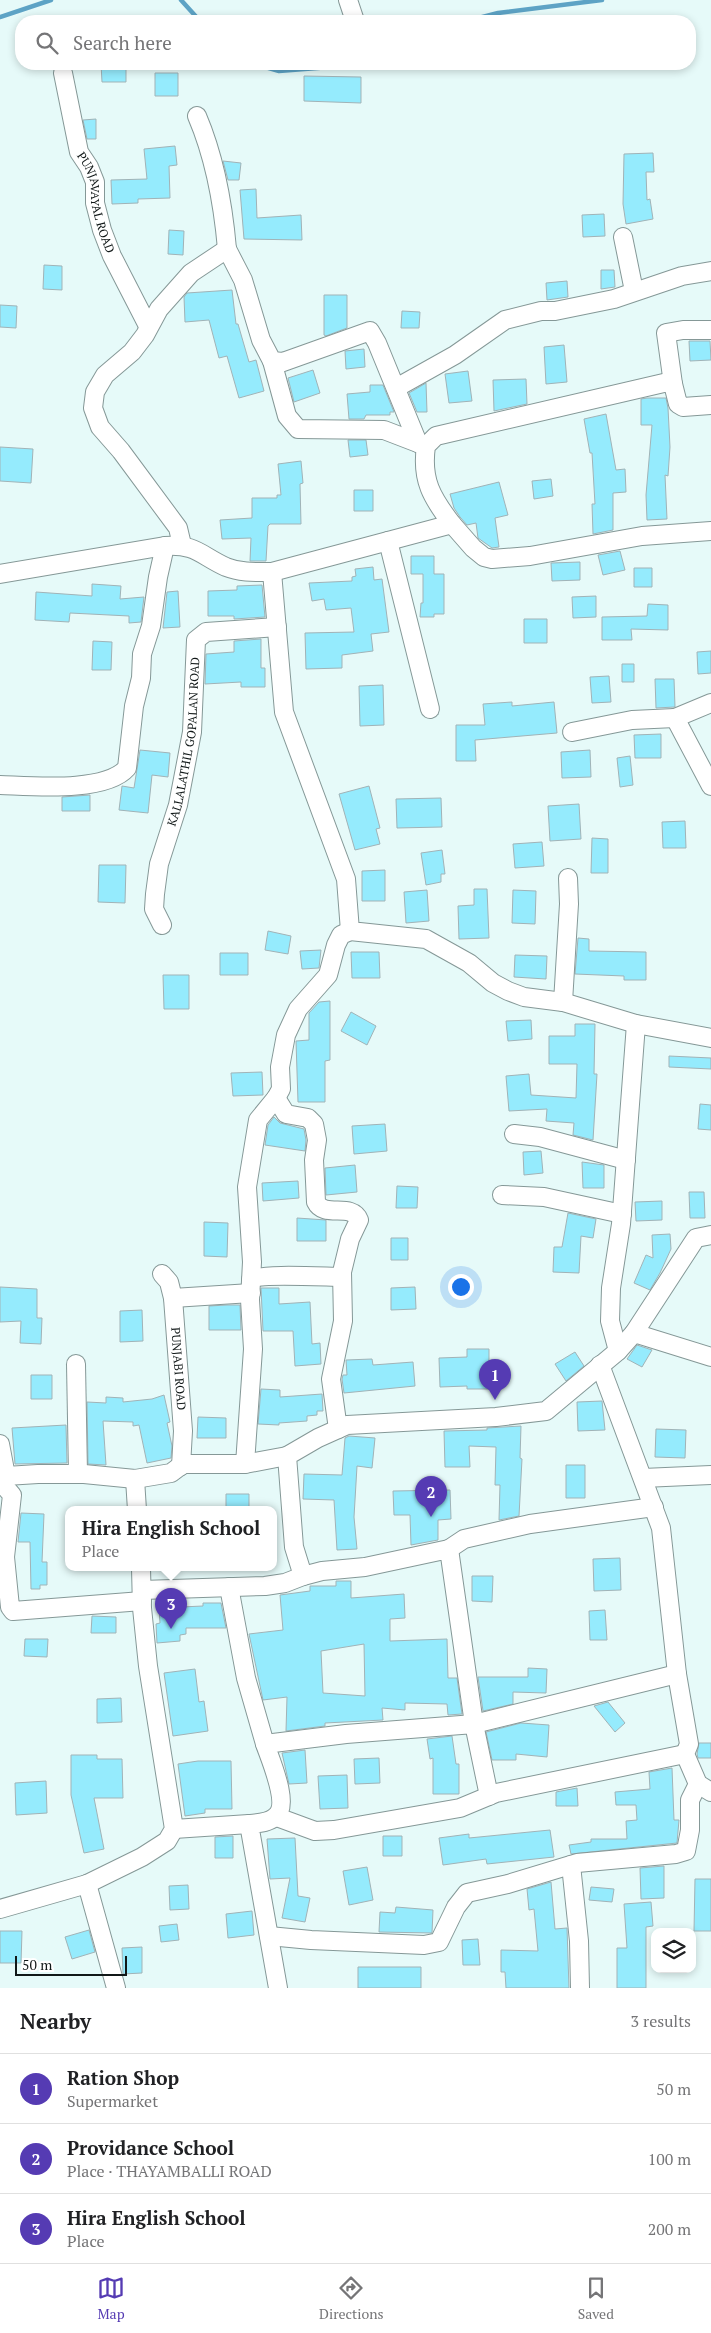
<!DOCTYPE html>
<meta charset="utf-8">
<style>
body{margin:0;font-family:"PT Serif",serif;background:#f6f6f6;color:#202124}
.controls{position:absolute;right:15px;bottom:15px;display:grid;overflow:hidden;border-radius:10px;box-shadow:0 2px 8px #0003}
.controls button{width:45px;height:45px;display:grid;place-items:center;padding:0;border:0;border-bottom:1px solid #e0e0e0;background:#fff;color:#202124;font:25px sans-serif}
.scale{position:absolute;left:15px;bottom:12px;width:112px;box-sizing:border-box;padding-left:5px;border:2px solid #111818;border-top:0;font-size:14px;line-height:18px;white-space:nowrap;color:#111818;-webkit-text-stroke:4px #fff;paint-order:stroke}
.you{position:absolute;left:460px;top:1286px;width:18px;height:18px;margin:-12px;border:4px solid #fff;border-radius:50%;background:#1a73e8;box-shadow:0 0 0 8px #1a73e833}
.badge{display:grid;place-items:center;width:32px;height:32px;border-radius:50%;background:#553bb3;color:#fff;font-size:16px;font-weight:700}
.pin{position:absolute;translate:-50% -41px;filter:drop-shadow(0 1px 2px #0008)}
.pin::after{content:'';position:absolute;top:26px;width:18px;height:15px;background:inherit;clip-path:polygon(0 0,100% 0,50% 100%)}
.popup{position:absolute;left:65px;top:1506px;width:212px;height:65px;box-sizing:border-box;display:grid;place-content:center;border-radius:10px;background:#fff;filter:drop-shadow(0 1px 4px #0005);font-size:16px;white-space:nowrap;color:#757577}
.popup b{font-size:19px;color:#202124}
.popup::after{content:'';position:absolute;left:50%;top:100%;margin-left:-10px;border:10px solid transparent;border-top-color:#fff}
.list{margin:0;padding:0;list-style:none}
h2{display:flex;justify-content:space-between;align-items:center;height:65px;margin:0;padding:0 20px;font-size:21px}
h2 small{font-size:16px;font-weight:400;color:#757577}
.list li{display:grid;grid-template-columns:32px 1fr auto;gap:15px;align-items:center;box-sizing:border-box;height:70px;padding:0 20px;border-top:1px solid #e0e0e0}
.list b{display:block;font-size:19px;white-space:nowrap}
.list p{margin:0;font-size:16px;white-space:nowrap;color:#757577}
.list em{font-size:16px;font-style:normal;color:#757577}
.icon{flex:none;width:28px;height:28px;fill:none;stroke:currentColor;stroke-width:2;stroke-linecap:round;stroke-linejoin:round}
.map{position:relative;flex:none;width:711px;height:1988px;overflow:hidden}
.search{position:absolute;background:#fff;box-shadow:0 2px 8px #0003;left:15px;right:15px;top:15px;height:55px;display:flex;align-items:center;gap:12px;box-sizing:border-box;padding:0 18px;border-radius:20px;color:#757577;font-size:19px}
.sheet{height:275px;background:#fff}
nav{display:flex;justify-content:space-around;align-items:center;box-sizing:border-box;height:70px;border-top:1px solid #e0e0e0;background:#fff;font-size:14px;color:#757577}
nav a{display:grid;justify-items:center;gap:2px}
nav .on{color:#553bb3}
.map>svg:first-child{display:block}
</style>
<div class="map">
<svg width="711" height="1988" viewBox="0 0 711 1988">
<rect width="100%" height="100%" fill="#e6faf9"/>
<g fill="none" stroke-linecap="round" stroke-linejoin="round">
<path stroke="#5da3c5" stroke-width="4.5" d="M181 0 200 21
M0 17 51 0
M467 21 498 13 602 0
M255 64 279 71 369 64"/>
</g>
<path fill="#95ebfd" stroke="#a1b3b7" fill-rule="evenodd" d="M101 64H126V82H102Z
M155 73H178V96H155Z
M304 76 361 77V103L304 101Z
M96 119V139H87L83 120Z
M175 146 177 165 169 166 170 198 138 199V203L112 204 111 180 147 179 144 149Z
M653 153 654 172H646L647 200 650 199 653 219 626 224 623 204 624 154Z
M223 161 241 163 239 180H228Z
M256 189 257 218 301 215 302 240 244 239 240 190Z
M604 214 605 236 583 237 582 215Z
M169 230 184 231 183 255 168 254Z
M44 265 62 266V290L43 289Z
M601 270H614L615 287 601 289Z
M567 281 568 297 547 300 546 283Z
M232 290 236 324H238L249 362 256 360 264 391 239 398 227 356 219 358 209 320 185 322 184 297 187 293Z
M324 295H347V328L326 336 324 335Z
M0 305 17 306 16 328 0 327Z
M402 311 420 312 419 328H401Z
M689 341H710L711 360 690 361Z
M564 345 567 382 546 384 544 347Z
M364 349 365 367 346 369 345 351Z
M313 370 320 393 294 402 288 378Z
M468 371 472 401 449 403 445 374Z
M526 379 527 404 494 411 493 380Z
M426 383 427 412H417L409 393Z
M370 385H383L394 412H390V415H366L364 419H349L347 394 370 392Z
M647 398H666L668 408 670 447 668 476 665 475 667 519 647 520 646 495 652 425H641V399Z
M606 414 616 470 625 469 626 492 613 493V530L593 534 592 504H595L592 453H590L584 419Z
M348 440H366L368 455 350 457Z
M0 447 33 449 31 483 0 481Z
M301 461 303 483 300 484 301 524H270L268 526 266 561H250L251 538 222 539 220 520 252 518V498H277V495H281L278 464Z
M551 479 553 496 534 499 532 481Z
M499 482 508 515 495 518 499 547 492 548 478 538 476 523 467 525 460 517 454 508 450 494Z
M354 490H373V511H354Z
M620 551 625 570 603 575 598 555Z
M411 556H434V574H444V614H434V617H420L421 603H423V574H411Z
M580 562V580L552 581 551 563Z
M373 567 374 580 382 579 389 632 371 634 373 651 342 655V668L306 669 305 633 354 632 351 608 326 610 324 599 312 601 309 583 352 581V577L356 576 355 569Z
M634 568H652V587H634Z
M92 584 121 586 120 599 144 597 141 622 129 623V616L70 613 69 622 35 620 36 592 92 596Z
M262 585 265 617 234 619V616H208V591L237 590V586Z
M178 591 180 627 163 628 167 592Z
M596 596V617L573 618 572 597Z
M648 604 668 605V630L631 629 632 640H602V617L647 616Z
M524 619H547V643H524Z
M261 639V668H265V687H241V682L205 684 206 654 234 652V641Z
M93 641 112 642 111 670H92Z
M711 651V673L698 674 697 652Z
M622 664H634V682H622Z
M609 676 611 702 592 703 590 677Z
M655 679H674L675 707 656 708Z
M383 685 384 725 360 726 359 686Z
M512 702V706L554 702 557 733 475 740 476 761H456V725H485L483 704Z
M661 734V758H635L634 735Z
M140 750 170 753 168 777 152 775 148 813 119 810 122 786 134 788Z
M590 750 591 777 562 778 561 752Z
M630 756 633 785 620 787 617 758Z
M369 786 380 828 376 829 380 844 355 850 339 794Z
M90 795V811H62V797Z
M441 798 442 827 397 828 396 799Z
M579 804 581 839 550 841 548 806Z
M685 821 686 848H663L662 822Z
M592 838 608 839V873H591Z
M542 842 544 866 515 868 513 844Z
M442 850 445 874H441V882L426 885 421 853Z
M99 865H126L125 903 98 902Z
M385 870V901H362V871Z
M474 889H487L489 938 459 939 458 906 474 905Z
M427 890 429 921 406 923 404 892Z
M513 890 536 891 535 924 512 923Z
M268 931 291 936 288 954 265 950Z
M578 938 589 939V951L646 952V980H624V976L575 974Z
M321 950 319 968 302 969 300 951Z
M351 952H379L380 978H352Z
M220 953H248V975H220Z
M515 955 547 956 546 979 514 977Z
M163 975H189V1009H164Z
M330 1001V1060L325 1061V1102H298L296 1041 309 1040V1013L319 1002Z
M351 1012 376 1026 367 1045 341 1031Z
M531 1020 532 1039 508 1041 506 1021Z
M575 1024H595L594 1074H597L593 1140 573 1135 574 1123 546 1121 547 1109 509 1111 506 1076 529 1074 531 1095 576 1098 577 1064H549V1036H575Z
M669 1056 711 1058V1069L669 1067Z
M262 1072 263 1095 233 1096 231 1073Z
M700 1104 711 1105V1130L698 1129Z
M274 1117 280 1123 304 1129 306 1140 305 1151 265 1145 268 1125Z
M385 1124 387 1151 354 1154 352 1126Z
M541 1151 543 1173 524 1175 523 1152Z
M582 1162 604 1165V1188H583Z
M355 1165 357 1192 326 1195 325 1168Z
M298 1181 299 1198 263 1201 262 1183Z
M397 1186 418 1187 417 1208H396Z
M689 1192H704L705 1218H690Z
M662 1201V1220L636 1221 635 1202Z
M568 1213 596 1219 593 1238 581 1236 579 1273 553 1272 554 1247H562Z
M297 1218 326 1220V1241H297Z
M204 1222 228 1223 227 1257 204 1256Z
M670 1234 671 1249 660 1273 650 1290 634 1283 646 1255 653 1258 652 1235Z
M391 1238H408V1260H391Z
M0 1287 37 1289V1318H42L41 1344 20 1343 21 1321 0 1322Z
M415 1287 416 1309 391 1310V1288Z
M261 1288H279V1304L310 1302 312 1344 320 1343 321 1364 295 1366 293 1331H263Z
M227 1305H240L241 1330H209V1306Z
M142 1310 143 1341 120 1342V1311Z
M637 1345 652 1350 642 1367 627 1359Z
M467 1349H489V1389H467V1386L440 1387 439 1358 467 1357Z
M575 1352 584 1366 566 1381 555 1364Z
M372 1359 373 1365 413 1362 415 1386 344 1393 342 1379 343 1375H347L346 1360Z
M31 1375H52V1399H31Z
M261 1389 280 1390V1397L322 1394 323 1411H317V1415L307 1416V1421L279 1423V1425L258 1424Z
M164 1395 170 1422 167 1423 172 1446 171 1458 147 1463 139 1425 133 1426V1422L103 1421 106 1465 88 1464 87 1402 106 1403V1397L123 1398V1402L152 1399Z
M602 1401 605 1430 578 1431 577 1402Z
M198 1417 226 1418V1438H197Z
M66 1425 67 1463 15 1464 12 1428Z
M521 1426 520 1458 522 1459 519 1516 499 1520 500 1485H495L496 1447 469 1446 470 1467H445L444 1431 487 1430V1428Z
M656 1429 686 1430 685 1458 655 1457Z
M349 1436 375 1438 372 1468 357 1466 354 1517 357 1549 337 1550 334 1500 303 1499 304 1474 342 1475 345 1438Z
M566 1465H585V1498H566Z
M450 1490 451 1519 438 1520V1540L411 1545 410 1515H394L393 1491Z
M226 1494H249V1510H226Z
M21 1513 44 1514 42 1562H47V1585H40V1589H31L30 1542H18Z
M620 1558 621 1590 594 1591 593 1559Z
M472 1576H493L492 1602 472 1601Z
M336 1581H351V1598L404 1594 405 1618 390 1619V1641L447 1639 448 1678H457L462 1714 448 1715 447 1704 405 1703V1710L382 1708 383 1720 325 1723V1726L286 1731 287 1697 263 1700 249 1634 283 1630 280 1595 310 1591V1586H336ZM364 1644 365 1696 323 1693 321 1651Z
M203 1603H221L226 1628H186V1634L180 1635V1641L157 1643 156 1624 160 1623 159 1608 203 1606Z
M605 1610 607 1640H590L589 1611Z
M92 1616 116 1617V1633H91Z
M25 1639H48L47 1657 24 1656Z
M528 1668 547 1669 546 1693 513 1692V1704L483 1711 478 1677H528Z
M195 1669 199 1702 204 1701 208 1731 173 1736 164 1673Z
M121 1698 122 1722 97 1723V1699Z
M608 1702 625 1723 615 1732 594 1706Z
M521 1723 549 1725 547 1757 516 1754V1760H492L486 1732Z
M452 1736 456 1764H459V1794H433V1758L430 1759 427 1739Z
M699 1743H711V1758H698L697 1754Z
M305 1750 307 1783 289 1784 282 1753Z
M71 1755H97V1759H122L123 1798H94L104 1849 84 1853 71 1795Z
M379 1758 380 1783 355 1784 354 1759Z
M198 1761H231L232 1809H205V1813L185 1816 178 1764Z
M672 1768 674 1820H679L677 1843 571 1854 569 1845 591 1842V1839H627L626 1821 637 1820 636 1805H616L615 1792 650 1789 649 1772Z
M347 1775 348 1808 320 1809 318 1776Z
M46 1781 47 1813 16 1815 15 1783Z
M577 1788 578 1806H556V1792Z
M550 1830 554 1857 487 1864 486 1859 443 1865 439 1838 469 1834V1838Z
M233 1836V1858H215V1837Z
M383 1836H402V1856H383Z
M295 1838 298 1896 310 1898 305 1922 282 1918 290 1878 270 1879 267 1839Z
M664 1866V1898L641 1899 640 1868Z
M367 1867 373 1900 349 1905 343 1871Z
M695 1879H711V1931H694Z
M551 1882 555 1929 567 1928 569 1988H506L505 1972H501V1950L538 1951 534 1909 529 1910 527 1889Z
M188 1885 189 1909 170 1910 169 1886Z
M591 1887 614 1889 612 1902 589 1900Z
M651 1902 653 1926 646 1927V1988H617V1948H627L624 1904Z
M396 1907 433 1910 432 1933 379 1932 380 1912 395 1913Z
M252 1911 254 1935 228 1938 226 1914Z
M177 1924 179 1940 161 1942 159 1926Z
M89 1930 95 1952 72 1959 65 1937Z
M0 1931H22L21 1963H0Z
M478 1939 480 1965H463L462 1940Z
M142 1947V1973L123 1974 122 1948Z
M358 1967H421V1988H358Z"/>
<g fill="none" stroke-linecap="round" stroke-linejoin="round">
<defs>
<g id="minor">
<path d="M348 0 355 21"/>
<path id="s1" d="M63 73 79 152 89 167 95 182V203L102 230 112 256 148 326"/>
<path d="M197 116C215 158 223 203 227 249"/>
<path d="M623 237 634 291"/>
<path d="M272 361 287 416 298 429 384 430 423 445"/>
<path d="M673 384 666 333 683 330H711"/>
<path d="M396 388 455 355 505 320 541 311H555L614 299 682 276 711 271"/>
<path d="M452 524C432 498 421 480 426 446L436 436 668 382 673 384 678 404 683 407 711 405"/>
<path d="M388 541 430 709"/>
<path d="M182 545 178 528 121 451 100 427 93 408 95 392 105 375 132 352 145 335 159 309 191 273 227 249 243 280 261 340 272 361 283 362 370 331 377 343 418 443"/>
<path d="M272 572 284 712 346 879 350 931 426 939 469 963 493 983 508 991 524 997 563 1002 636 1024 711 1038"/>
<path d="M0 574 165 546C196 544 200 555 226 567 241 573 257 572 272 572L452 524 473 548 484 557 492 559 530 556 642 536 711 531"/>
<path d="M711 703 675 718 711 786"/>
<path d="M572 732 632 720 675 718"/>
<path d="M0 785C32 786 105 793 127 768L134 706 141 678 142 654 151 626 158 577 165 546"/>
<path id="s2" d="M162 925 154 909 155 894 159 864 178 805 192 732 196 640 206 632 277 627"/>
<path d="M563 1002 569 904 568 878"/>
<path d="M276 1098 286 1114 308 1118 314 1124 317 1140 314 1160 316 1202C324 1219 352 1202 359 1220L350 1239 342 1272 343 1321 331 1379 338 1429"/>
<path d="M514 1134 540 1137 626 1160"/>
<path d="M502 1195 544 1197 622 1214"/>
<path id="s3" d="M162 1274 169 1282 173 1298 183 1431 181 1466"/>
<path d="M251 1280C259 1273 326 1277 342 1277"/>
<path d="M173 1298 251 1293"/>
<path d="M634 1333 696 1238 711 1235"/>
<path d="M618 1351 610 1321 611 1288 621 1224 636 1024"/>
<path d="M76 1364 78 1474"/>
<path d="M600 1365 661 1528 677 1674 689 1744 685 1754 698 1784 711 1792"/>
<path d="M0 1444 6 1476"/>
<path d="M245 1464 253 1349 250 1300 252 1262 247 1187 258 1120 276 1098 281 1089 280 1067 286 1035 298 1009 328 975 336 945 341 935 350 931"/>
<path d="M643 1478 711 1475"/>
<path d="M135 1479 137 1510"/>
<path d="M0 1481 12 1495 5 1557 10 1607 13 1611 142 1601"/>
<path d="M0 1482 6 1476 38 1474H84L135 1479 171 1473 183 1464H245L287 1456"/>
<path d="M449 1549 464 1539 530 1524 654 1507"/>
<path d="M303 1576 322 1571 365 1567 449 1549 474 1724 677 1674"/>
<path d="M229 1587 246 1678 265 1744"/>
<path d="M142 1590 265 1586 285 1583 303 1576 294 1547 287 1456 318 1438 347 1425 496 1417 546 1411 618 1351 634 1333 711 1357"/>
<path d="M277 1817 315 1831 334 1830 460 1808 496 1793 685 1754"/>
<path d="M174 1829 249 1824"/>
<path d="M571 1865 579 1941 580 1988"/>
<path d="M87 1884 116 1988"/>
<path d="M0 1909 87 1884 142 1857 167 1841 174 1829 148 1666 142 1608 141 1568"/>
<path d="M269 1936 311 1940 424 1945 439 1942 456 1907 467 1893 508 1884 577 1863 676 1854 686 1851 690 1830V1800L698 1784"/>
<path d="M278 1988 249 1824C258 1823 268 1823 275 1817 291 1806 270 1759 265 1744L346 1734 474 1724 489 1796"/>
</g>
</defs>
<use href="#minor" stroke="#859897" stroke-width="20"/>
<use href="#minor" stroke="#fff" stroke-width="18"/>
</g>
<g text-anchor="middle" stroke-width="5" stroke-linejoin="round" paint-order="stroke">
<g font-size="12" fill="#111818" stroke="#fff">
<text dy="4" stroke="none"><textPath href="#s1" startOffset="135">PUNJAVAYAL ROAD</textPath></text>
<text dy="4" stroke="none"><textPath href="#s2" startOffset="189">KALLALATHIL GOPALAN ROAD</textPath></text>
<text dy="4" stroke="none"><textPath href="#s3" startOffset="98">PUNJABI ROAD</textPath></text>
</g>
</g>
</svg>
<div class="controls">
<button><svg class="icon" aria-label="layers" viewBox="0 0 24 24"><path d="M12 4l9 5-9 5-9-5zM3 14l9 5 9-5"/></svg></button>
</div>
<div class="scale">50 m</div>
<div class="you"></div>
<div class="pin badge" style="left:495px;top:1400px">1</div>
<div class="pin badge" style="left:431px;top:1517px">2</div>
<div class="pin badge" style="left:171px;top:1629px">3</div>
<div class="popup"><b>Hira English School</b>Place</div>
<div class="search"><svg class="icon" aria-label="search" viewBox="0 0 24 24"><circle cx="10" cy="10" r="6"/><path d="M15 15l6 6"/></svg>Search here</div>
</div>
<section class="sheet">
<h2>Nearby<small>3 results</small></h2>
<ul class="list">
<li><span class="badge">1</span><div><b>Ration Shop</b><p>Supermarket</p></div><em>50 m</em></li>
<li><span class="badge">2</span><div><b>Providance School</b><p>Place · THAYAMBALLI ROAD</p></div><em>100 m</em></li>
<li><span class="badge">3</span><div><b>Hira English School</b><p>Place</p></div><em>200 m</em></li>
</ul>
</section>
<nav>
<a class="on"><svg class="icon" aria-label="map" viewBox="0 0 24 24"><path d="M3 6l6-2 6 2 6-2v14l-6 2-6-2-6 2zM9 4v14M15 6v14"/></svg>Map</a>
<a><svg class="icon" aria-label="directions" viewBox="0 0 24 24"><path d="M12 3l9 9-9 9-9-9zM9 14v-3h6M13 9l2 2-2 2"/></svg>Directions</a>
<a><svg class="icon" aria-label="saved" viewBox="0 0 24 24"><path d="M7 4h10v16l-5-4-5 4z"/></svg>Saved</a>
</nav>
